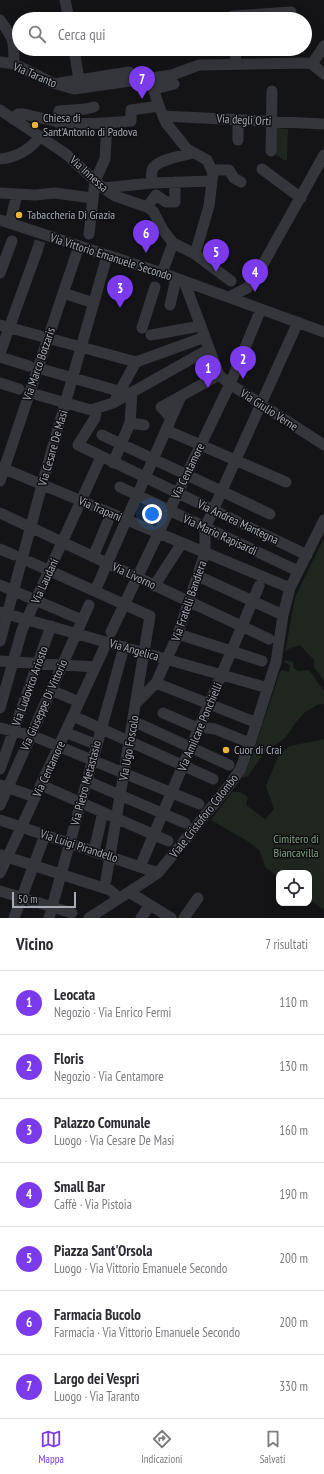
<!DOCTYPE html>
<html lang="it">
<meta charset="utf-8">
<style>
body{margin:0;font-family:"PT Sans Narrow",sans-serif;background:#f2f2f3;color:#2b2b33}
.controls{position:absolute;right:12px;bottom:12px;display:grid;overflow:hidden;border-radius:8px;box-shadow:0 4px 16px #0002}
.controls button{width:36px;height:36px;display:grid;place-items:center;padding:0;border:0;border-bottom:1px solid #e1e1e2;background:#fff;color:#2b2b33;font:20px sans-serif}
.scale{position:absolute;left:12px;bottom:10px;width:64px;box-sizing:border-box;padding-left:4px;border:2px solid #a6abb6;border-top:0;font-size:11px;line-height:14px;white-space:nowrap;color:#a6abb6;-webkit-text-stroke:3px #0f0f11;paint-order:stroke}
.you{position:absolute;left:152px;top:514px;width:14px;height:14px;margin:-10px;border:3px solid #fff;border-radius:50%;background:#1a73e8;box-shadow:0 0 0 6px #1a73e833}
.badge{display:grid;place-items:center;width:26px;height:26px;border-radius:50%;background:#7c3aed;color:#fff;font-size:13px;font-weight:700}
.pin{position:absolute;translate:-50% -33px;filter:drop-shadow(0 1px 2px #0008)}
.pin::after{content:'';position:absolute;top:21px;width:14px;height:12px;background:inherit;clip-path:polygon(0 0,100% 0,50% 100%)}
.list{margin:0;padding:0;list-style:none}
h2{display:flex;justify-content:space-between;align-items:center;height:52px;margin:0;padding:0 16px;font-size:17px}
h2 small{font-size:13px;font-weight:400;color:#7c7c81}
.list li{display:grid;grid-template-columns:26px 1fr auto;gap:12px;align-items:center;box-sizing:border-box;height:64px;padding:0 16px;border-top:1px solid #e1e1e2}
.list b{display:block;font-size:15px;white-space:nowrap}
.list p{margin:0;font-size:13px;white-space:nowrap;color:#7c7c81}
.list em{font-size:13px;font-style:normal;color:#7c7c81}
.icon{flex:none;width:22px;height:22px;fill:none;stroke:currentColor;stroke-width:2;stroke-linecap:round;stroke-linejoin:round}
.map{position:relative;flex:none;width:324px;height:918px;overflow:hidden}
.search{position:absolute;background:#fff;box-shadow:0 4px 16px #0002;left:12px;right:12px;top:12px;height:44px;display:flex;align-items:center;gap:10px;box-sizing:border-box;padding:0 14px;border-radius:22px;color:#7c7c81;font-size:15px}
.sheet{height:500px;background:#fff}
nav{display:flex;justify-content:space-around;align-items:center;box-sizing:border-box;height:56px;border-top:1px solid #e1e1e2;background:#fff;font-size:11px;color:#7c7c81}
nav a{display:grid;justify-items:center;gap:2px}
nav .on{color:#7c3aed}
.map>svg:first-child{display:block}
</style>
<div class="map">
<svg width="324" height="918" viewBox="0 0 324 918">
<rect width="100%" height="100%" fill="#141416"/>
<path fill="#1f2620" d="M276 128 288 129 287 160H283L275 154Z
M324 538V681L314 667V660L300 645 288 649 285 653 295 597Z
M284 660 293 662 294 668 298 671 309 670 324 691V704L317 705 304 713 297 721 285 738 264 753 248 776 242 778 253 753 280 672 282 670 289 672 290 665 285 663Z
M324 739V910L309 899V873H279V877L265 867 260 851 249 842 211 820 232 792C239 791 243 793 248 797L246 805 265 819 274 809 266 786 279 754 290 746Z"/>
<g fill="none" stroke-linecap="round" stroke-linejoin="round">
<path stroke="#313236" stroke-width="11" stroke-dasharray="11 5.5" stroke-linecap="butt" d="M37 251 40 241"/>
<path stroke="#35363b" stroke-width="11" d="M65 0 69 19
M233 19V16L291 12
M0 20C14 39 14 40 14 64
M74 49 79 80
M235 49 236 64
M0 62 14 64 53 83 74 89 172 75 199 65 306 63 312 64 324 74
M312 64 324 46
M60 83 129 72
M159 106 154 91 155 89 174 84
M0 110 66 154 103 188 115 196 147 207 153 211 163 230 173 243 195 254 231 281
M163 116 324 124
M13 119 18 114H24C64 125 90 125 131 121V110L159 106 166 123 187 149 207 160 213 173 209 206 195 254
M57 122 59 111 86 109 94 107
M238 140V120
M271 151 272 91
M0 159C15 158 32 149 40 136
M262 169 301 198
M212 170H229L234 178 241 182
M152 183C152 178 150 171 154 167 162 158 182 156 193 153
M103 188 152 183 212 181
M0 193 35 195 55 193 92 198
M147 207 156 195 166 202H175V182
M0 220 162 273 324 332
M10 223 17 194
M89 234 95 181 105 159 107 124
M0 273 12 241
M162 273 173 243
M184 281 219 375 230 384 324 445
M63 293 94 303
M233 295 247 288 253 282 324 155
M170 305 176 279
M0 325 136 362
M142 328 155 287
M151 335 200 326
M0 353 37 251
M0 357 29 366
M136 362 205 337
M38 368 129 394
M0 383 19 389
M38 395 91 410 113 403 209 349
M116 398 136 362
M97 409 95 418 78 445 307 555
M171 418 161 407 219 375
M130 423 144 425
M166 430 286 482
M102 435 270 514
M113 463 130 423 132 392
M0 467 290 588
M0 481 79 246
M120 487 298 571
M0 513 269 639
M0 549 14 555
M93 557 111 514
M30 562 150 616 106 880
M198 576 283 615
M0 585 82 620
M154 586 182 543
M95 591 181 396
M0 612 268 688
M111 632 230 384 261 309
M178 634 262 661
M0 641 42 485 107 256
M0 661 95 667
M156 683 257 723
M51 690 79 702
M137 702 156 683 178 634 205 553V528L298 322
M0 708 22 630 101 457
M163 713 193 726 215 729 250 743
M73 716 213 779
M133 721 229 765
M0 728 31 735 199 804
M65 732 97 745
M0 769 51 626
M87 781 185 823
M0 785 35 797
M41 785 168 841
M0 805 89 605
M0 820 158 873
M94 851 103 812
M1 855 110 890 119 898
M140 867 259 586
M0 873 107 642
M0 891 72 913
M129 892 171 918
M14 918 45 835
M49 918 124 647
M89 918 158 873 227 788 240 770 250 743 276 662 283 615 290 588 324 520
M141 918 150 905
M184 918 198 898"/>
</g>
<g fill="#eab538" stroke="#0f0f11" stroke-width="1.5">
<circle cx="35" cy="125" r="4"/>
<circle cx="19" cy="215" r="4"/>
<circle cx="226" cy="750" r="4"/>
</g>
<g text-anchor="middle" stroke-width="3" stroke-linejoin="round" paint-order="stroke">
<g font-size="12" fill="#a6abb6" stroke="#0f0f11">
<text transform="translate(35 75) rotate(23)" y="4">Via Taranto</text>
<text transform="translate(244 120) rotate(3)" y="4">Via degli Orti</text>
<text transform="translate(89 174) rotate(42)" y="4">Via Innessa</text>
<text transform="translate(111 257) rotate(18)" y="4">Via Vittorio Emanuele Secondo</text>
<text transform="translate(39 364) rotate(-71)" y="4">Via Marco Botzaris</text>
<text transform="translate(269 410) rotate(33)" y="4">Via Giulio Verne</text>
<text transform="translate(53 448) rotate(-74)" y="4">Via Cesare De Masi</text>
<text transform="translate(188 471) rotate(-64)" y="4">Via Centamore</text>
<text transform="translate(100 509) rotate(23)" y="4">Via Trapani</text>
<text transform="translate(238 522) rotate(25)" y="4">Via Andrea Mantegna</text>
<text transform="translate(220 535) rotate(25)" y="4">Via Mario Rapisardi</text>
<text transform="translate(134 576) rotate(25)" y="4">Via Livorno</text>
<text transform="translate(45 581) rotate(-65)" y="4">Via Laudani</text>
<text transform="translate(189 601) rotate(-71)" y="4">Via Fratelli Bandiera</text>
<text transform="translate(134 650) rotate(16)" y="4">Via Angelica</text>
<text transform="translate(30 686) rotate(-70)" y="4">Via Ludovico Ariosto</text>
<text transform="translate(44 705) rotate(-66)" y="4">Via Giuseppe Di Vittorio</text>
<text transform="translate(200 727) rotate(-67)" y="4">Via Amilcare Ponchielli</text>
<text transform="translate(129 748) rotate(-80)" y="4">Via Ugo Foscolo</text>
<text transform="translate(49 769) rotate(-65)" y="4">Via Centamore</text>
<text transform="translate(86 783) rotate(-75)" y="4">Via Pietro Metastasio</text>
<text transform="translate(204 816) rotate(-52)" y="4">Viale Cristoforo Colombo</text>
<text transform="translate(79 846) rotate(18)" y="4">Via Luigi Pirandello</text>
</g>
<g font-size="12" fill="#a6abb6" stroke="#0f0f11" text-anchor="start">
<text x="43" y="122">Chiesa di<tspan x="43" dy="14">Sant'Antonio di Padova</tspan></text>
<text x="27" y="219">Tabaccheria Di Grazia</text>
<text x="234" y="754">Cuor di Crai</text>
</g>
<g font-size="12" fill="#7ea082" stroke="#0f0f11">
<text x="296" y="843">Cimitero di<tspan x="296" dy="14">Biancavilla</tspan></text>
</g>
</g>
</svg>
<div class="controls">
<button><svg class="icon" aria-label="locate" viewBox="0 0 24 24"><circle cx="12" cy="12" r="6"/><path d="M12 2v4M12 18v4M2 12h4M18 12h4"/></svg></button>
</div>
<div class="scale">50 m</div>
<div class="you"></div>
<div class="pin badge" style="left:208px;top:388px">1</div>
<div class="pin badge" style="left:243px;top:379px">2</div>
<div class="pin badge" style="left:120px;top:308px">3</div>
<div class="pin badge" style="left:255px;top:292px">4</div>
<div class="pin badge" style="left:216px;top:272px">5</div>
<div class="pin badge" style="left:146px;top:253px">6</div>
<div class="pin badge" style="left:142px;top:99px">7</div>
<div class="search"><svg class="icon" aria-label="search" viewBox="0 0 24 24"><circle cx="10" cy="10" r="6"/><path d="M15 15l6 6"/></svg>Cerca qui</div>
</div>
<section class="sheet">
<h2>Vicino<small>7 risultati</small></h2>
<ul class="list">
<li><span class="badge">1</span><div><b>Leocata</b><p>Negozio · Via Enrico Fermi</p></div><em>110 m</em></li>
<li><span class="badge">2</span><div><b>Floris</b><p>Negozio · Via Centamore</p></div><em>130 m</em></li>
<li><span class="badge">3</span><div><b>Palazzo Comunale</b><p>Luogo · Via Cesare De Masi</p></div><em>160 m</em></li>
<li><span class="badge">4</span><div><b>Small Bar</b><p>Caffè · Via Pistoia</p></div><em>190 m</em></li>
<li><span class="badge">5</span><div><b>Piazza Sant'Orsola</b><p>Luogo · Via Vittorio Emanuele Secondo</p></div><em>200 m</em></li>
<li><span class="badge">6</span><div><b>Farmacia Bucolo</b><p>Farmacia · Via Vittorio Emanuele Secondo</p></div><em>200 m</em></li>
<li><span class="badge">7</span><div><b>Largo dei Vespri</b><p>Luogo · Via Taranto</p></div><em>330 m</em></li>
</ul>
</section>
<nav>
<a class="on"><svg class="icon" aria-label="map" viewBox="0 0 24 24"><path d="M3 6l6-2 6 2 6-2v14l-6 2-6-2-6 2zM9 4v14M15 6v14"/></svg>Mappa</a>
<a><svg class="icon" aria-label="directions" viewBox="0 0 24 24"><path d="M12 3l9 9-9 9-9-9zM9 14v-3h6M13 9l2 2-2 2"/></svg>Indicazioni</a>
<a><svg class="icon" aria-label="saved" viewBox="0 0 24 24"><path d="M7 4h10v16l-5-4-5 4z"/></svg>Salvati</a>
</nav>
